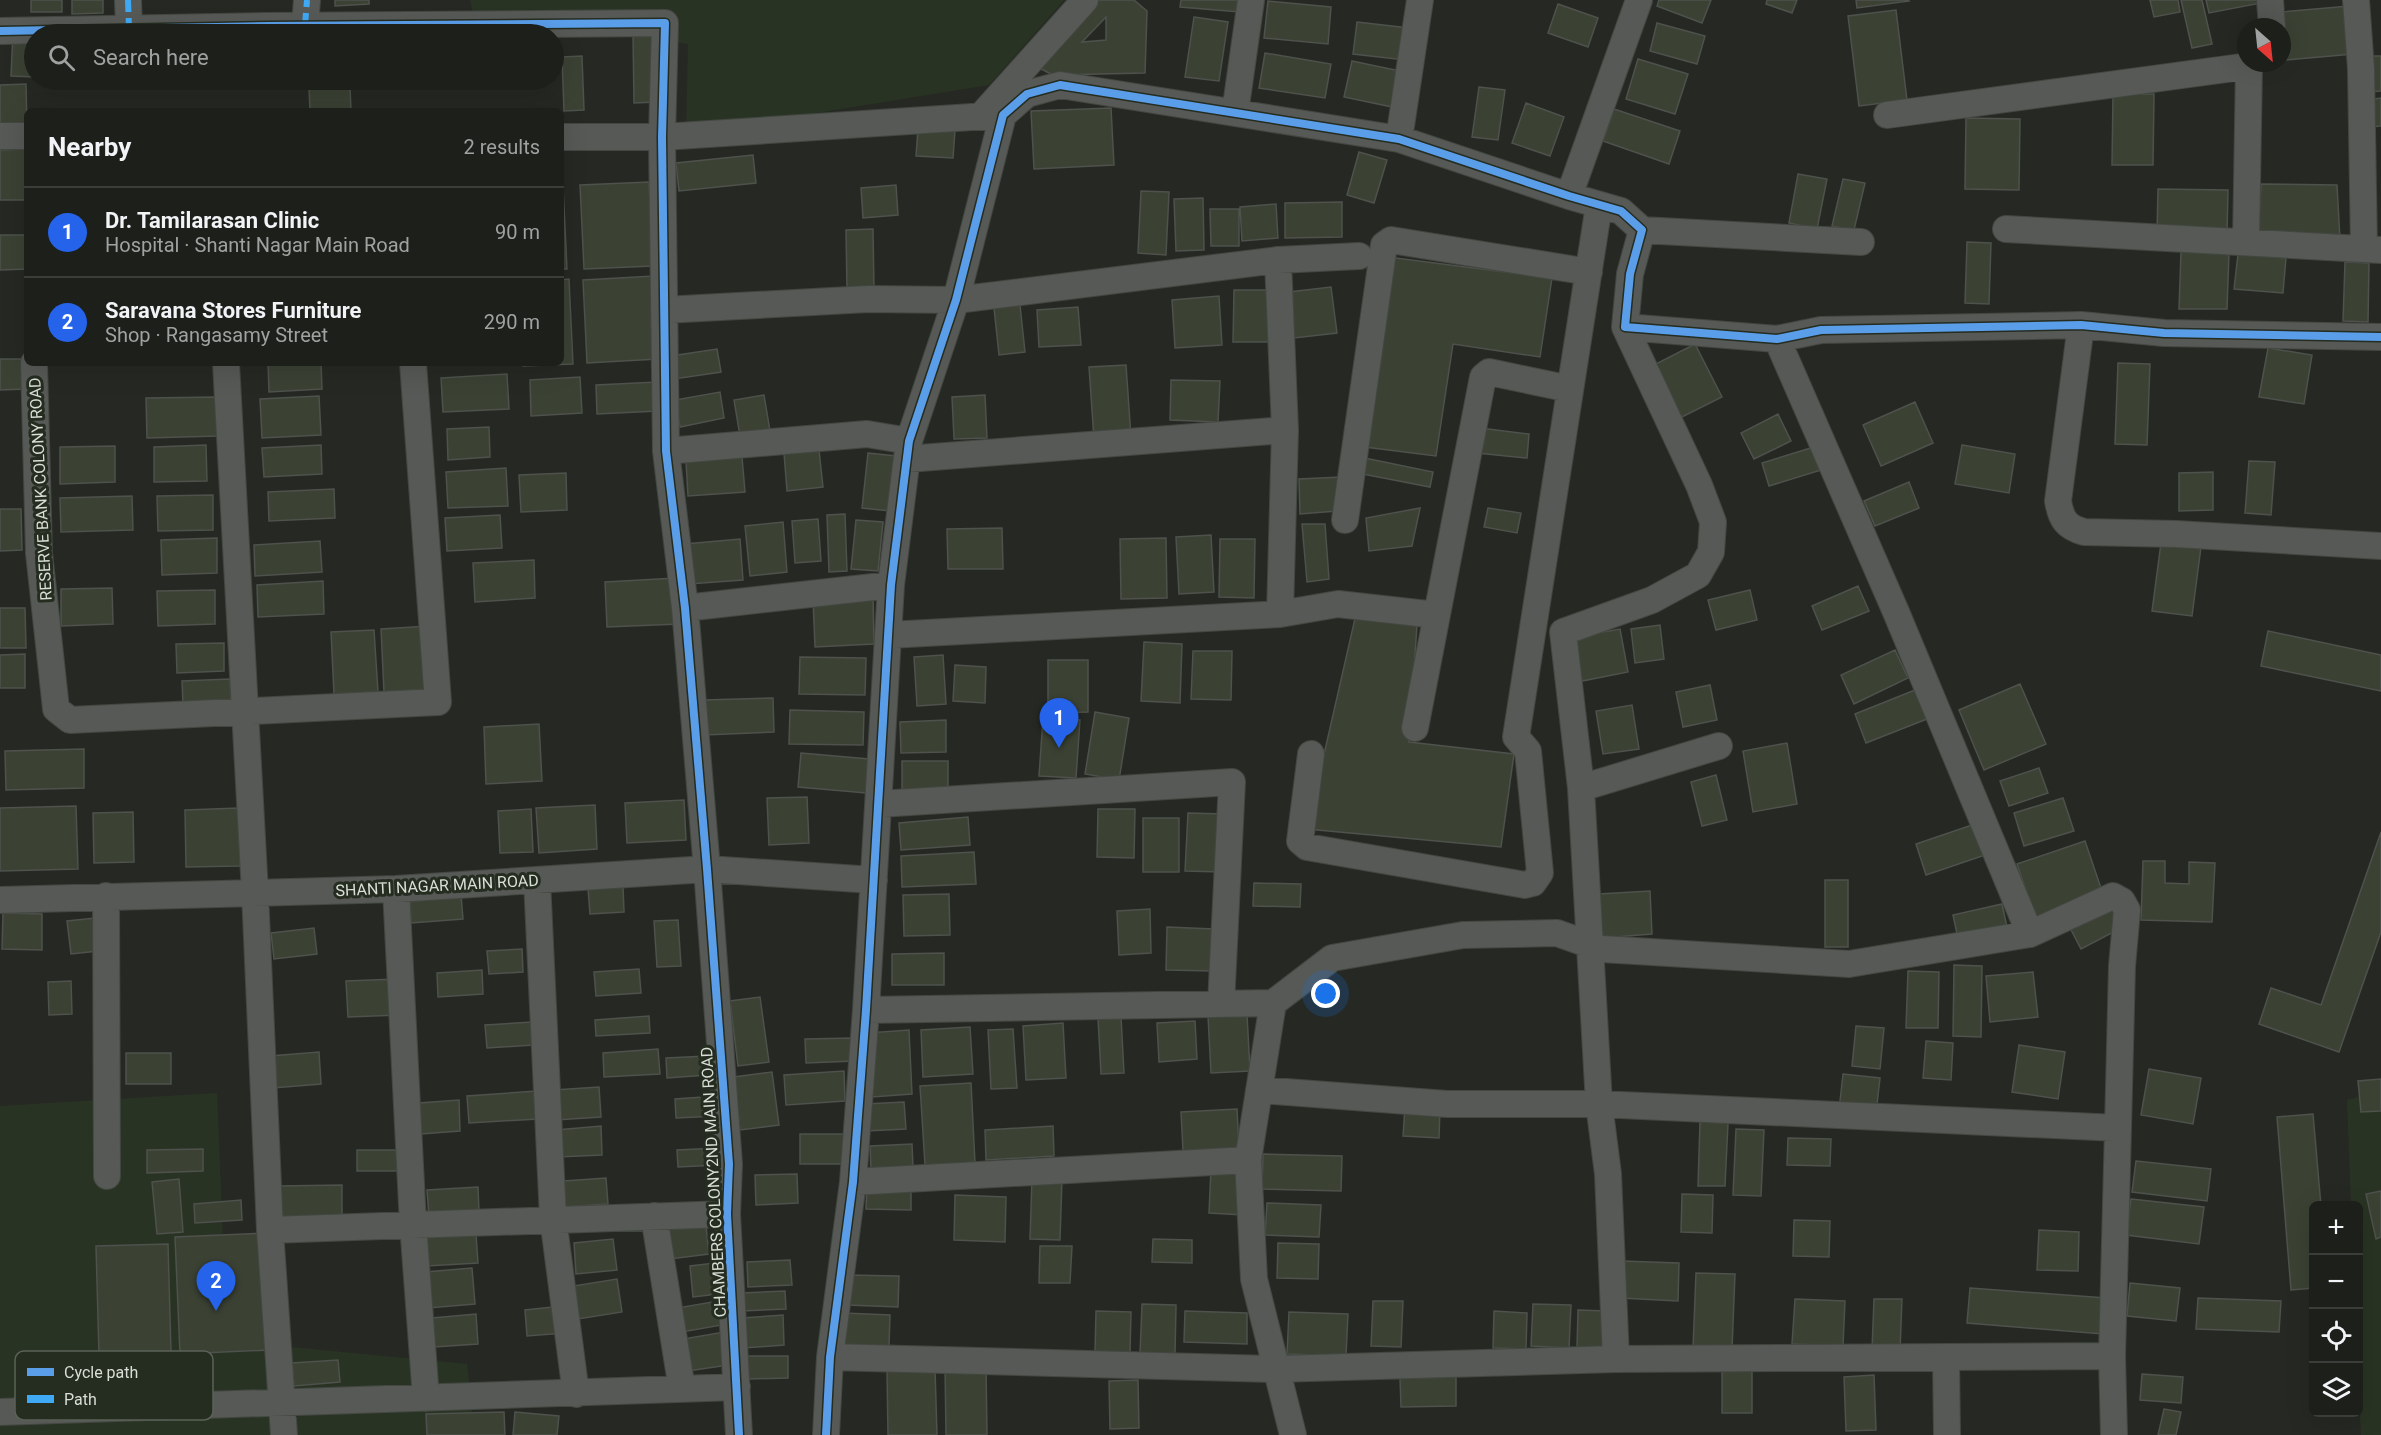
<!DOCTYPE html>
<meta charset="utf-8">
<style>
body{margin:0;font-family:Roboto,sans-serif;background:#252723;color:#f1f3f6}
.controls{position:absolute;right:18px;bottom:18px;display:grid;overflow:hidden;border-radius:9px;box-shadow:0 6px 24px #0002}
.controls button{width:54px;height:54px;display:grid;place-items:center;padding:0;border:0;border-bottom:2px solid #3a3d39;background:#1c1f1a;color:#f1f3f6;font:30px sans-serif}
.compass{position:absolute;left:2237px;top:18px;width:54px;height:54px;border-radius:50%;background:#1c1f1a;box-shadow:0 6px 24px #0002;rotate:153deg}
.you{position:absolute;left:1326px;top:994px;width:21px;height:21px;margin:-15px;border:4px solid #fff;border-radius:50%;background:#1a73e8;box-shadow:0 0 0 9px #1a73e833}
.badge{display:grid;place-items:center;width:39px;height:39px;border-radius:50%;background:#2563eb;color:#fff;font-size:20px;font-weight:700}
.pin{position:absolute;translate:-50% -50px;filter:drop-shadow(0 2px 3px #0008)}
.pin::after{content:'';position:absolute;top:32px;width:21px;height:18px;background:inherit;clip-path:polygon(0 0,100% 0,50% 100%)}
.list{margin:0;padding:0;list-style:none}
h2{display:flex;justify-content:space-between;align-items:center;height:78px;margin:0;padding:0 24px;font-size:26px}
h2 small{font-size:20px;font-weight:400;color:#a0a2a2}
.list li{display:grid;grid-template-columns:39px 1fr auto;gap:18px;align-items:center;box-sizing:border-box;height:90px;padding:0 24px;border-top:2px solid #3a3d39}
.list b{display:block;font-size:22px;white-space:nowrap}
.list p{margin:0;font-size:20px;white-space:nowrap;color:#a0a2a2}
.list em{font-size:20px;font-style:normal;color:#a0a2a2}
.icon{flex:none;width:33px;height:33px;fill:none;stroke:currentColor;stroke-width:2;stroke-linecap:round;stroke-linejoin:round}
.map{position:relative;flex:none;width:2381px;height:1435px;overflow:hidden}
.search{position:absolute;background:#1c1f1a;box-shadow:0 6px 24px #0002;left:24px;top:24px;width:540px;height:66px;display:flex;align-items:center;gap:15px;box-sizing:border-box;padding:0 21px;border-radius:33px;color:#a0a2a2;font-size:22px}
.panel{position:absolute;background:#1c1f1a;box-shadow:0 6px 24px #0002;left:24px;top:108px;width:540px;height:258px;border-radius:9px}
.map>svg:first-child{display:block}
</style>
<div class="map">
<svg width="2381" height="1435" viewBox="0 0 2381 1435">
<rect width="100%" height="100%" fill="#262923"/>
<path fill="#293323" d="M470 0H1064L989 85 686 134 688 44 473 13Z
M2381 1090V1435H2361L2358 1377V1206L2351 1205 2347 1100Z
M217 1093 227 1341 467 1364 475 1435H0V1106Z"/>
<path fill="#3b4234" stroke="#4e514c" stroke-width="1.5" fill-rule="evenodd" d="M31 0H62V12H31Z
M72 0H103V13L72 14Z
M335 0H369V4L335 6Z
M1096 0H1134L1147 11 1145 73 1053 75 1033 65ZM1106 17V40L1082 42Z
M1181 0H1241L1240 12 1180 7Z
M1659 0H1711L1702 23 1657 6Z
M1767 0H1797L1792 13 1766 4Z
M1856 0H1908L1909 1 1857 8Z
M2150 0H2178L2180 12 2154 17Z
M2181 0H2202L2212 44 2192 48Z
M2206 0H2260L2261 3 2209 13Z
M1268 1 1331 7 1328 44 1264 38Z
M1558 4 1598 18 1588 47 1548 33Z
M2349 6 2353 54 2285 60 2281 12Z
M1896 10 1907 100 1859 106 1848 16Z
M1194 17 1228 22 1219 81 1185 77Z
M1357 22 1409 28 1405 60 1353 54Z
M1657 23 1705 36 1697 64 1650 51Z
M13 32 34 34V77L11 76Z
M633 35H656L657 102 634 103Z
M1265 53 1331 64 1325 98 1259 88Z
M582 56 584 110 564 111 562 57Z
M2365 56H2381V91L2367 92Z
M1638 59 1688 74 1675 114 1626 99Z
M1352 61 1405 72 1397 108 1344 97Z
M87 80H122V86L87 87Z
M26 84 27 128 0 130V85Z
M350 86 351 111H310L309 88Z
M1479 87 1505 90 1498 140 1472 137Z
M2113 94H2154L2153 165H2112Z
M2381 98V126L2370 127 2368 100Z
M1526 103 1564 117 1550 156 1512 143Z
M1111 108 1114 165 1034 169 1031 111Z
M1614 109 1680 131 1669 164 1603 141Z
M1966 118 2020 119 2019 190 1965 189Z
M918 129 955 130 953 158 916 156Z
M25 149 27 200H0V150Z
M1359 152 1387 160 1374 203 1347 195Z
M753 155 756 183 679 191 676 163Z
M1798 174 1827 179 1817 229 1789 223Z
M1843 179 1865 183 1854 230 1832 226Z
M649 182 653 266 584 269 580 185Z
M2261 184 2337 185 2340 239 2258 234Z
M896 185 898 215 863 218 861 188Z
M561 186H563L567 269H561Z
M2158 189 2228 190 2227 235 2157 234Z
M1141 191 1169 192 1166 255 1138 253Z
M1203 198 1204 250 1176 251 1174 199Z
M1342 202V237L1285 238V203Z
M1276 204 1278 238 1242 241 1240 207Z
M1210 209H1239V246H1211Z
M873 229 874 290 847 291 846 230Z
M0 235H27V269L0 270Z
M1967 242 1991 243 1989 304 1965 303Z
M2181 252 2229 253 2227 309H2179Z
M2238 254 2286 258 2283 293 2234 289Z
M1388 257 1552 278 1540 357 1453 344 1436 456 1365 447Z
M2345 262 2369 263 2368 322 2343 321Z
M654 276 658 359 587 363 583 280Z
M569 279 573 364 523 366V363H561V280Z
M1331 287 1337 333 1294 338 1289 292Z
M1234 290H1271L1270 342H1233Z
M1219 296 1222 345 1175 348 1172 300Z
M1020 305 1025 352 999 355 994 308Z
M1078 307 1081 345 1039 347 1037 310Z
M1695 344 1722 397 1674 421 1648 368Z
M2268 348 2312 355 2304 404 2259 397Z
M717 349 721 372 674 379 671 356Z
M0 359H24V389L0 390Z
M268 363H321L322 389 269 392Z
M2118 363 2150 364 2147 445 2115 444Z
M1126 365 1131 437 1094 439 1089 367Z
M507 374 509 409 443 412 441 378Z
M580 377 582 413 531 416 530 380Z
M1171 380 1220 381 1218 422 1170 420Z
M657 382 658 411 597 414 596 385Z
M720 392 724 418 680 427 675 400Z
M764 395 770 431 740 436 734 400Z
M985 395 987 438 954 439 952 397Z
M319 396 321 435 262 438 260 399Z
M217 397 218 436 147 438 146 398Z
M1915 402 1933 443 1881 466 1863 425Z
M1778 414 1791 441 1754 459 1741 433Z
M489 427 490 457 448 460 447 429Z
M1480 428 1529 434 1527 458 1477 453Z
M206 445 207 481 154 482V447Z
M321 445 322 474 264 477 262 448Z
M1962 445 2015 454 2009 493 1955 484Z
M115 446V482L60 484V447Z
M1814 447 1821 470 1769 486 1762 463Z
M819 450 823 487 787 491 784 453Z
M868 453 896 456 890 511 862 508Z
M1355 456 1433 472 1430 487 1352 472Z
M742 457 745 492 688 496 686 461Z
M2249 461 2275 462 2271 515 2245 513Z
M506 468 508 506 448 508 446 472Z
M2213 472V510L2179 511V473Z
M566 473 567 510 521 512 519 475Z
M1341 477 1337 511 1300 514 1299 479Z
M1909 482 1919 508 1875 526 1864 501Z
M334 489 335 518 269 521 268 492Z
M213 495V530L158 531 157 496Z
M132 496 133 530 61 532 60 498Z
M1420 508 1412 546 1369 551 1366 518Z
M1488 508 1521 513 1517 533 1484 527Z
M0 509H21L22 550 0 551Z
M845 514 847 571 829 572 827 515Z
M500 515 502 548 447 551 445 518Z
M818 519 821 561 795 563 792 521Z
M856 520 883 522 878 571 851 569Z
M783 522 787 572 750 576 745 526Z
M1302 524H1325L1329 579 1307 582Z
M1002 528 1003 569H948L947 529Z
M1211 535 1214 592 1179 594 1176 537Z
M217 538V573L162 575 161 540Z
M1166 538 1167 598 1121 599 1120 539Z
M740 539 743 580 689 584 685 544Z
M1220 539H1255L1254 598 1219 597Z
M320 541 322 572 255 576 254 545Z
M2161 543 2201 547 2192 616 2152 611Z
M534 560 535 598 475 602 473 563Z
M676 578 679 624 607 627 605 582Z
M323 581 324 614 258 617 257 585Z
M1858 586 1869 611 1822 630 1812 606Z
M112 588 113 624 61 626V589Z
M215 590V624L158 626 157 591Z
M1750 590 1757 620 1716 630 1708 600Z
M873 597 874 644 815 647 813 599Z
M0 608H25L26 648H0Z
M1356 614 1417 625 1409 742 1514 754 1501 847 1307 829Z
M1660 625 1664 659 1635 663 1631 629Z
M429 626 432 689 384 692 381 629Z
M1620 629 1628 672 1582 681 1574 637Z
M374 630 378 692 334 694 331 632Z
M2268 631 2381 655V691L2261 666Z
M1144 642 1182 644 1180 703 1141 701Z
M224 643V671L177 673 176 644Z
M1895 650 1908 678 1854 704 1841 675Z
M1193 651H1232L1231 700 1191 699Z
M25 654V688H0V655Z
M943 655 946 704 917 706 914 657Z
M800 657 866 658 865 695 799 694Z
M1048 660H1088V712L1048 713Z
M955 665 986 667 985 703 953 701Z
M230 679 231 704 183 705 182 681Z
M2020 684 2046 744 1984 770 1959 710Z
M1710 685 1717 720 1683 727 1676 692Z
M1920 688 1932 717 1866 743 1855 714Z
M773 698 774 732 705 735 704 700Z
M1632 705 1639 749 1603 754 1596 711Z
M790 710 864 712 863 745 789 744Z
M1095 712 1129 718 1119 780 1085 774Z
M1043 718 1080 720 1076 778 1039 776Z
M946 720V752L901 753 900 722Z
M539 724 542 781 486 784 484 727Z
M1787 743 1797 804 1753 812 1743 751Z
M84 749V788L6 790 5 751Z
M801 753 869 759 866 793 798 787Z
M902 761H948V789L902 790Z
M2039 768 2048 793 2009 806 2000 781Z
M1716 775 1727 820 1702 826 1691 782Z
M807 797 809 843 769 845 767 798Z
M2063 798 2074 831 2024 846 2014 813Z
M684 800 686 840 627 843 625 803Z
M595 805 597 849 539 853 536 808Z
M76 806 78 869 0 871V808Z
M239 808 240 866 186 867 185 810Z
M531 809 533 852 500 853 498 811Z
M1098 809H1135L1134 858 1097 857Z
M133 812 134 862 94 863 93 813Z
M1188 813 1225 814 1222 872 1185 871Z
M968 817 970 845 901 850 899 823Z
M1143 818H1179V872H1143Z
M1975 824 1985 855 1926 875 1916 844Z
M2381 832V932L2339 1052 2259 1024 2271 988 2321 1005Z
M2085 841 2103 894 2035 918 2017 864Z
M974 852 976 884 902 887 901 856Z
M2143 861H2165V883L2189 884V862L2215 863 2212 922 2141 920Z
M1825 880H1848V947H1825Z
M1254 883 1301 884 1300 907 1253 906Z
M623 886 624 912 590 914 588 888Z
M1650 891 1652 934 1602 938 1599 894Z
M949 894 950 935 904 936 903 895Z
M461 895 463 919 411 923 410 898Z
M2112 899 2125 926 2081 949 2067 922Z
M2002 904 2008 932 1959 943 1953 915Z
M1150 909 1151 953 1119 955 1117 911Z
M3 913 42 914V950L2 949Z
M95 918 98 951 71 954 67 921Z
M678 920 681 966 657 967 654 921Z
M1167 927 1214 929 1213 971 1166 970Z
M314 928 317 954 274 959 271 933Z
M522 949 523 972 489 974 487 951Z
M944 953V985H892V954Z
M1954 965 1982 966 1981 1037 1953 1036Z
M639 969 641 993 596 996 594 972Z
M482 970 483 994 438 997 437 973Z
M1908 971 1939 972 1938 1028H1906Z
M2033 972 2038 1017 1990 1022 1986 976Z
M397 979 399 1015 348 1017 346 981Z
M71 981 72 1014 49 1015 48 982Z
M760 997 769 1062 738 1066 730 1001Z
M1247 1014 1250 1071 1211 1073 1208 1016Z
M649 1016 650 1033 596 1036 595 1020Z
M1121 1017 1124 1073 1101 1074 1098 1018Z
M1195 1021 1197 1059 1159 1062 1157 1023Z
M532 1022 533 1045 487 1048 485 1025Z
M1063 1023 1066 1078 1026 1080 1023 1026Z
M1856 1026 1884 1028 1880 1069 1852 1066Z
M970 1027 973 1074 923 1077 921 1030Z
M1013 1029 1017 1088 991 1089 988 1030Z
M909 1030 912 1094 872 1097 868 1033Z
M854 1038 855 1061 806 1063 805 1039Z
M1926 1041 1953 1043 1951 1080 1923 1078Z
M2019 1045 2065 1052 2058 1099 2012 1092Z
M658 1049 660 1074 604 1077 603 1053Z
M319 1052 321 1084 273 1088 270 1056Z
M126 1053H171V1084H126Z
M707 1056 708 1075 667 1078 666 1058Z
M2149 1069 2201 1078 2193 1124 2141 1115Z
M844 1071 845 1101 786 1105 784 1075Z
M772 1072 779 1125 740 1130 734 1077Z
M1843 1074 1880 1078 1876 1113 1839 1110Z
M2381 1079V1111L2361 1112 2358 1081Z
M971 1083 975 1163 925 1165 920 1086Z
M599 1087 601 1117 556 1120 554 1090Z
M536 1091 538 1119 469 1123 467 1096Z
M717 1096 718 1116 676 1118 675 1099Z
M459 1100 460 1131 421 1134 419 1103Z
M904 1102 906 1129 866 1131 865 1104Z
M1405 1107 1440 1108 1439 1138 1403 1136Z
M1237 1109 1239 1148 1183 1151 1181 1112Z
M2313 1114 2321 1206H2314V1288L2291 1290 2277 1117Z
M1700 1122 1728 1123 1725 1186H1698Z
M601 1126 602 1155 558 1157 556 1130Z
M1053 1126 1054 1156 986 1160 985 1130Z
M1736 1129 1764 1130 1761 1196 1733 1195Z
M800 1134H844V1164H800Z
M1788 1138 1831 1139 1830 1166 1787 1165Z
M912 1144 913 1167 871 1169 870 1146Z
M717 1148 718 1165 678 1167 677 1150Z
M203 1149V1171L147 1173V1150Z
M357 1150H406V1171H357Z
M1263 1154 1342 1156 1341 1191 1262 1189Z
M2136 1161 2211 1169 2207 1201 2132 1192Z
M1211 1169H1245L1243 1215 1209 1213Z
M797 1174 798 1203 756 1205 755 1175Z
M606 1178 608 1204 565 1207 564 1181Z
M1032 1178 1062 1179 1060 1240 1030 1239Z
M179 1179 183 1232 157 1234 152 1182Z
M342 1185V1218H279L278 1186Z
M867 1186 911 1187V1210L866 1209Z
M478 1187 479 1212 429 1216 427 1190Z
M2381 1191V1237L2376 1239 2366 1194Z
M1682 1194 1713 1195 1712 1233 1681 1232Z
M955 1195 1006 1197 1005 1242 954 1240Z
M2131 1199 2204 1207 2199 1244 2126 1235Z
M241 1200 242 1220 195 1223 194 1204Z
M1267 1203 1321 1205 1319 1237 1265 1235Z
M705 1216 709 1254 670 1259 666 1221Z
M1794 1220 1830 1221 1829 1257 1793 1256Z
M2039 1230 2079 1232 2078 1271 2037 1270Z
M265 1233 270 1350 180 1354 175 1237Z
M476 1234 478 1263 426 1266 425 1237Z
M613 1239 617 1270 576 1274 574 1243Z
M1153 1239 1192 1240V1263L1152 1262Z
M1278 1243 1319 1244 1318 1279 1277 1278Z
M168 1244 171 1352 99 1355 96 1246Z
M1040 1246H1072L1070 1283H1039Z
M790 1260 792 1285 748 1287 747 1262Z
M1622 1261 1679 1263 1678 1301 1620 1298Z
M715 1263 718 1294 693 1297 690 1266Z
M472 1268 475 1304 428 1308 425 1272Z
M1696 1273 1735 1274 1732 1350 1693 1348Z
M847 1275 899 1276 898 1307 847 1305Z
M617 1279 622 1312 578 1319 573 1286Z
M2130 1283 2180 1288 2176 1321 2127 1316Z
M1970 1288 2106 1298 2103 1334 1967 1323Z
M785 1291 786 1309 742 1311 741 1293Z
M2198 1298 2281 1301 2279 1332 2196 1329Z
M1795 1299 1845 1301 1843 1346 1792 1344Z
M1874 1299H1902L1900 1351 1872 1350Z
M718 1301 722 1325 682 1332 677 1308Z
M1373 1301H1403L1401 1347 1371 1346Z
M1142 1304 1176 1305 1175 1355 1140 1354Z
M1533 1304 1571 1305 1569 1348 1531 1346Z
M562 1306 564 1333 527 1336 525 1310Z
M1578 1310 1607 1311 1606 1348 1577 1347Z
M1096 1311 1131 1312 1130 1353 1095 1352Z
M1185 1311 1247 1313V1344L1184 1342Z
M1494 1311 1527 1313 1526 1349 1493 1348Z
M1289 1312 1348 1314 1346 1356 1287 1354Z
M844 1313 890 1315 889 1346 843 1345Z
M476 1314 478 1344 434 1347 432 1318Z
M783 1315 784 1345 744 1348 742 1318Z
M724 1332 728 1365 688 1371 683 1339Z
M747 1356H788V1378L748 1379Z
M338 1360 340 1382 294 1386 292 1363Z
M986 1366 987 1435H946L945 1367Z
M935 1369 937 1435H888L887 1370Z
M1722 1371H1752V1413H1722Z
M2142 1374 2183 1377 2181 1403 2140 1400Z
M1874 1375 1876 1430 1846 1431 1844 1377Z
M1456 1377V1406L1401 1407 1400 1378Z
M1138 1380 1139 1428 1110 1429 1109 1381Z
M2164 1409 2181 1412 2176 1435H2158Z
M504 1412 505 1435H427L426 1414Z
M515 1412 559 1416 557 1435H513Z"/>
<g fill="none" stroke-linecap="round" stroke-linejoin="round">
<defs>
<path id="minor" d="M128 0 129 28
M2270 0 2272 27
M2356 0 2361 69 2364 249
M305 25 307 0
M0 31 268 26 665 23 662 137 666 451 685 608 707 869 729 1164 727 1214 739 1435
M1235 113 1251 0
M1887 115 2249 66
M981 116 1085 0
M0 136H27
M561 137H662L1003 115
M1399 139 1420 0
M1569 196 1639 0
M2006 229 2381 250
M1642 230 1861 242
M2246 242 2249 66 2252 63
M1278 260 1285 430
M664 310 868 299 956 300 1278 260 1359 256
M2081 325 2058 501C2061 519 2066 527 2084 532L2176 534 2381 546
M34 363 39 553 56 709 70 720 438 702 413 363
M226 363 255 893 270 1230 284 1435
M666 451 867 434 909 441
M1345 520 1384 245 1391 240 1589 272
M685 608 891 585
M1280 614 1338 604 1436 615
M889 635 1280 614 1285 430 907 459
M1415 728 1483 377 1489 372 1570 389
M1311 754 1300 841 1307 847 1525 885 1533 883 1540 873 1528 751 1516 737 1599 205
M1581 788 1719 746
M879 804 1232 782 1221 1004
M537 880 553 1218 576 1394
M396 889 413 1224 426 1398
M106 896 107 1176
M0 900 396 889 707 869 874 880
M2030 934 2113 896 2122 901 2127 910 2122 966 2118 1128 2112 1356 2114 1435
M866 1010 1273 1003
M1259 1090 1447 1104H1599L2118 1128
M853 1182 1248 1160
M654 1216 682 1389
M270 1230 727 1214
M830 1357 1276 1369 1616 1359 2112 1356
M1946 1357 1947 1435
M1616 1359 1608 1174 1599 1104 1581 788 1563 632 1652 600 1698 575 1711 552 1713 522 1699 485 1625 327
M0 1412 737 1387
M826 1435 830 1357 853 1182 866 1010 891 585 909 441 956 300 1003 115 1027 94 1060 85 1399 139 1569 196 1621 211 1642 230 1630 274 1625 327 1777 339 1821 330 2081 325 2164 333 2381 337
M1293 1435 1254 1279 1248 1160 1273 1003 1332 958 1463 935 1557 933 1602 949 1849 964 2030 934 1896 612 1777 339"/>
</defs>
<use href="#minor" stroke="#434741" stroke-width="28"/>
<use href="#minor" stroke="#565955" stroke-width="26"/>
<path stroke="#3fa9f5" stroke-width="6" stroke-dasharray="12 6" stroke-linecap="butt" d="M128 0 129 28
M305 25 307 0"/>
<defs>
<path id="cycleway" d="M0 31 268 26 665 23 662 137 666 451 685 608 707 869 729 1164 727 1214 739 1435
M826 1435 830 1357 853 1182 866 1010 891 585 909 441 956 300 1003 115 1027 94 1060 85 1399 139 1569 196 1621 211 1642 230 1630 274 1625 327 1777 339 1821 330 2081 325 2164 333 2381 337"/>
</defs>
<use href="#cycleway" stroke="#252c20" stroke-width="11"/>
<use href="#cycleway" stroke="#5a9eea" stroke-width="8"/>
</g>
<g text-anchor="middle" stroke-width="6" stroke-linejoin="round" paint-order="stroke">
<g font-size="16" fill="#d9ded6" stroke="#252c20">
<text transform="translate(40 489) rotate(-93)" y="6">RESERVE BANK COLONY ROAD</text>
<text transform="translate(437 885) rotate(-3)" y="6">SHANTI NAGAR MAIN ROAD</text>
<text transform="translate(713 1182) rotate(-93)" y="6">CHAMBERS COLONY2ND MAIN ROAD</text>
</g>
</g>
<rect x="15" y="1351" width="198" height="69" rx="9" fill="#252c20" stroke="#5b6157" stroke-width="1.5"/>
<rect x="27" y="1368" width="27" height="8" fill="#5a9eea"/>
<rect x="27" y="1395" width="27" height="8" fill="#3fa9f5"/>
<g font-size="16" fill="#d9ded6">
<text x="64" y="1378">Cycle path</text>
<text x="64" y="1405">Path</text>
</g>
</svg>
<div class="controls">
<button>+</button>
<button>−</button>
<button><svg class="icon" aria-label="locate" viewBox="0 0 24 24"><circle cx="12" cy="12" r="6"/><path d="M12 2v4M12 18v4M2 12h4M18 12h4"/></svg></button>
<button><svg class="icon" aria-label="layers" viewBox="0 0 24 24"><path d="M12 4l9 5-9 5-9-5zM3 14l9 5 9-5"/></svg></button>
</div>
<svg class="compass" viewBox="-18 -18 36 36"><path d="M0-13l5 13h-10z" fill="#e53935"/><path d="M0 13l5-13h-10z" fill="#a0a2a2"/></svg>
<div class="you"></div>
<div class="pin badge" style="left:1059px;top:748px">1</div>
<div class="pin badge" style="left:216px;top:1311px">2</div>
<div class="search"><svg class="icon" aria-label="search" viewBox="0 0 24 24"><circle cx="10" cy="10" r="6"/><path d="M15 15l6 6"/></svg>Search here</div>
<section class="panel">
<h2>Nearby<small>2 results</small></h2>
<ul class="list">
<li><span class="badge">1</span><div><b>Dr. Tamilarasan Clinic</b><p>Hospital · Shanti Nagar Main Road</p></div><em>90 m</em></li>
<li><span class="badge">2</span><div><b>Saravana Stores Furniture</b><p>Shop · Rangasamy Street</p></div><em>290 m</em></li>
</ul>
</section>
</div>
